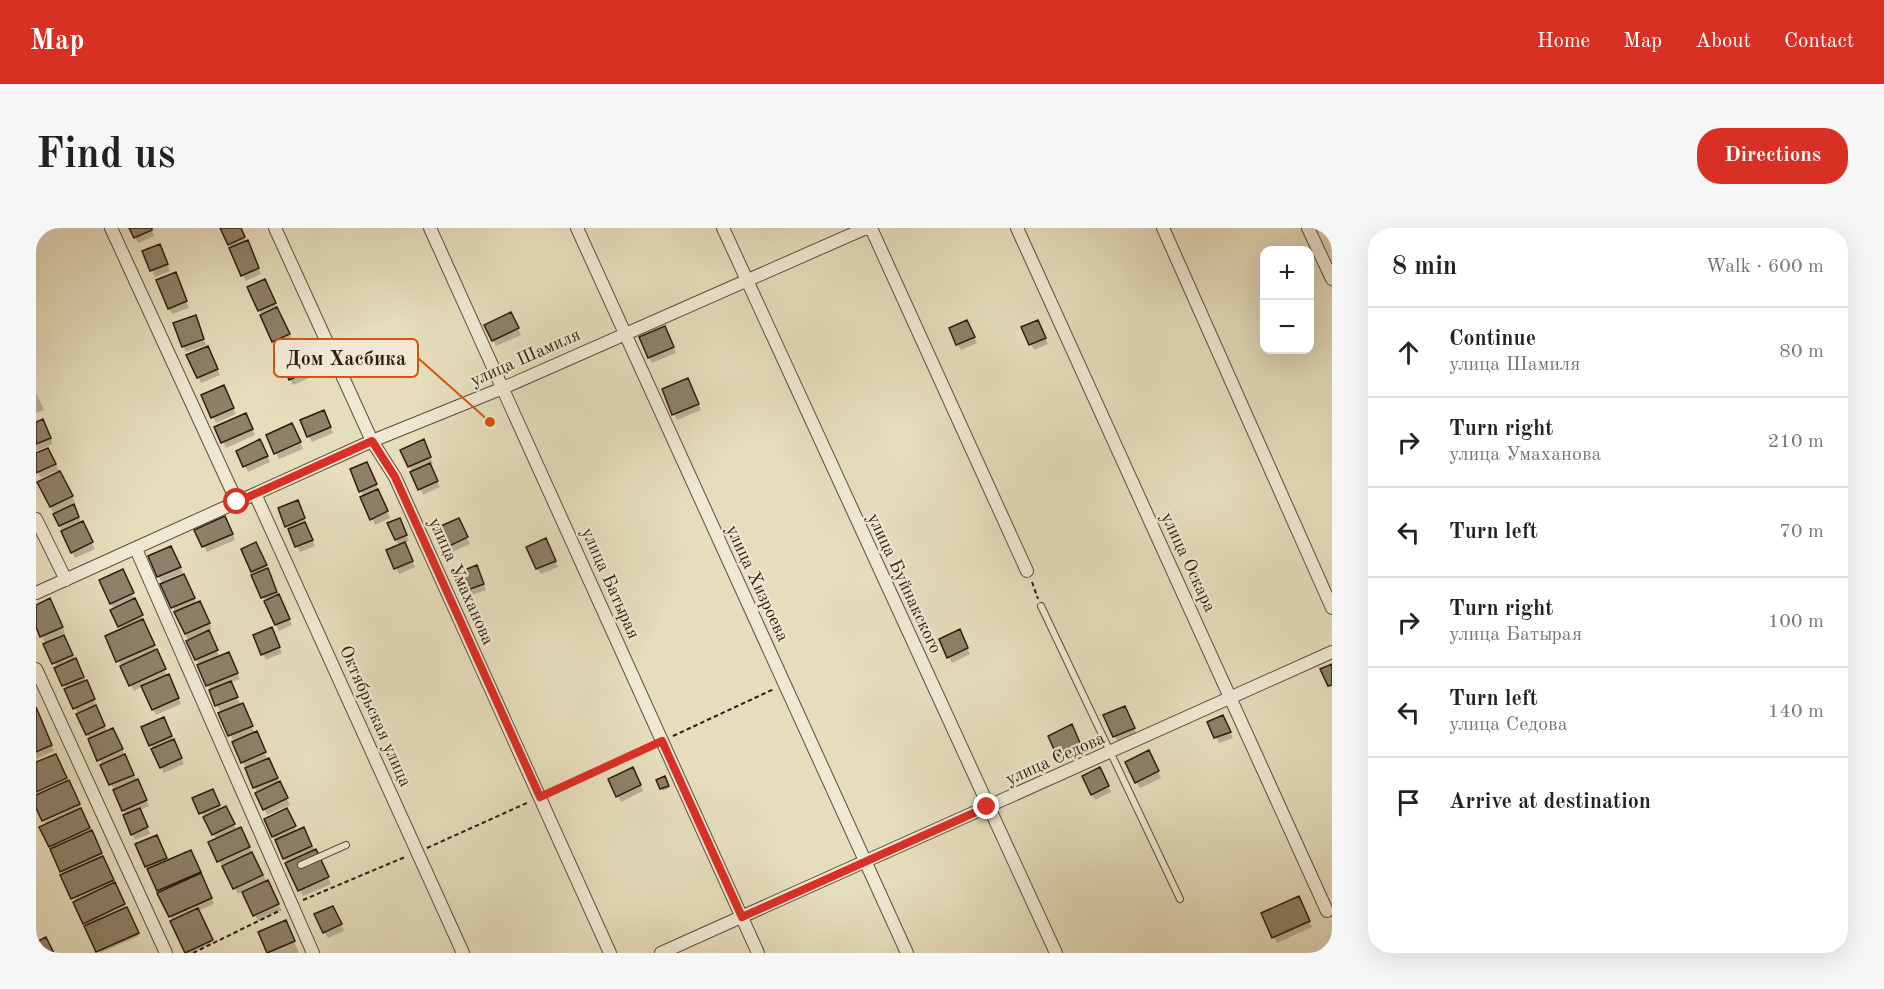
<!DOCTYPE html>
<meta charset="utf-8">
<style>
body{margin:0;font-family:"Old Standard TT",serif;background:#f6f6f6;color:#222}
.controls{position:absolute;right:18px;top:18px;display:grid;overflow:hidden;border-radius:12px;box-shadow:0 6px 24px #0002}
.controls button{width:54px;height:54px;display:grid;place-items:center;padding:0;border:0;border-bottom:2px solid #e0e0e0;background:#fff;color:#222;font:30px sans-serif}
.stop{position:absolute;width:18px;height:18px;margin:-14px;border:4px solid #d93025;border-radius:50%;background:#fff}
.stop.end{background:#d93025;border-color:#fff;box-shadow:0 2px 6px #0008}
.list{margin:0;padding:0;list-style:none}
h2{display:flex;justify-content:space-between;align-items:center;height:78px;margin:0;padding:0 24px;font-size:26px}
h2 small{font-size:20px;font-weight:400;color:#767676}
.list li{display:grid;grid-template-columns:39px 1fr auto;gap:18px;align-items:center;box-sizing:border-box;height:90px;padding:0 24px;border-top:2px solid #e0e0e0}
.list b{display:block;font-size:22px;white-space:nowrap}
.list p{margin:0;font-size:20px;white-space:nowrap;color:#767676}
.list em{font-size:20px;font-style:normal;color:#767676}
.icon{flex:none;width:33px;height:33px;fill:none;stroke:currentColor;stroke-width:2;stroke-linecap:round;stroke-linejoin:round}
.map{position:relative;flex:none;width:1296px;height:725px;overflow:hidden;border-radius:24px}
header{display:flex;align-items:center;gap:36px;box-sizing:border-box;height:84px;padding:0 30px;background:#d93025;color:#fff}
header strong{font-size:28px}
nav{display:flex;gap:33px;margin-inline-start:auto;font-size:21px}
.intro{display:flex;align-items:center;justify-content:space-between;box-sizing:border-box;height:144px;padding:0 36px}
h1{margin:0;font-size:42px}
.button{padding:15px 27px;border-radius:24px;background:#d93025;color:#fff;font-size:21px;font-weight:700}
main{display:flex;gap:36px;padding:0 36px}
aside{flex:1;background:#fff;border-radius:24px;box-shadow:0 6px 24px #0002}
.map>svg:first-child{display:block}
</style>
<header>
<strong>Map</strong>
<nav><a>Home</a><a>Map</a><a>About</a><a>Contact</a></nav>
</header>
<div class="intro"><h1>Find us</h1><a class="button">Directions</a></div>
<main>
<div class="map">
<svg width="1296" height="725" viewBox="0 0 1296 725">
<rect width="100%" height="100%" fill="#e6ddbd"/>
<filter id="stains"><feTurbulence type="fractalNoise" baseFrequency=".00333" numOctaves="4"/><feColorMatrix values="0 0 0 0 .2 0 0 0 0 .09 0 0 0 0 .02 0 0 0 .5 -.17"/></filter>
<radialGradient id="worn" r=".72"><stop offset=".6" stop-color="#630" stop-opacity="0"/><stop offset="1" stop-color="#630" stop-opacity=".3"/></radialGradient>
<path fill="#0003" d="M95 0H115L118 8 102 15Z
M185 0H204L225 46 210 53Z
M127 23 134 43 119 49 108 24Z
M142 52 153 80 136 86 133 80Z
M232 59 256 112 241 119 213 60Z
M478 91 485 107 460 118 450 97Z
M162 95 170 117 150 124 147 118Z
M1004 99 1012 116 998 122 987 100Z
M934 100 941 115 925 122 921 116Z
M632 105 640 125 616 135 613 129Z
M174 125 184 147 165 155 152 128Z
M262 127 273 150 257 157 254 151Z
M655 158 665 182 641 192 628 162Z
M0 165 8 182 0 185Z
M190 165 200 186 180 195 167 168Z
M291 190 297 205 276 214 272 208Z
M213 192 219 207 190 220 187 214Z
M0 196 9 199 17 216 0 223Z
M259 203 267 221 243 231 232 208Z
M227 219 234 234 212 244 202 224Z
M390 219 397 236 394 237 404 259 387 267 366 222Z
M0 227H15L39 274 36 276 59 321 39 330 3 255 21 246 20 243 5 250 0 241Z
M334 241 354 290 339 297 325 263Z
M264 280 279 318 264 324 251 298Z
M192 296 199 312 171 324 160 302Z
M353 296 366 298 373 313 368 315 379 339 363 346 360 340 363 318Z
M425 298 434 316 412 326 409 320Z
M512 318 522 339 505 346 501 340Z
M223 322 256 397 243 403 217 348 216 343Z
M138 325 147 345 126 354 127 357 151 354 161 376 167 380 176 401 171 403 177 417 184 429 195 431 204 451 194 455 254 577 231 587 114 329Z
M443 344 450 362 431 369 420 346Z
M89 349 125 435 145 476 120 487 107 458 98 463 71 409 86 402 75 375Z
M0 378H17L29 405 14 412 15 414 28 409 53 459 71 504 80 508 113 578 104 582 114 606 99 612 96 606 90 588 0 396Z
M238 406 246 425 230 432 227 426Z
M926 409 934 426 916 435 913 429Z
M0 481 18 523 0 531Z
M1092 486 1101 506 1082 514 1069 488Z
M1190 494 1197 510 1183 515 1173 495Z
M130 497 148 536 128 545 107 500Z
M1038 504 1047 523 1026 533 1022 527Z
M1116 530 1125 550 1104 560 1100 554Z
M22 533 32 554 0 577V536Z
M600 546 607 563 585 574 582 568Z
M1067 547 1075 564 1059 572 1056 566Z
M628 550 633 560 627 563 622 552Z
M180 569 185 582 193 585 201 603 207 607 245 682 222 693 207 663 202 666 188 638 182 633 181 612 158 571Z
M44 577 103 708 64 725 5 600 10 597 8 594Z
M254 588 261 604 271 607 295 656 267 668 237 608Z
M123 614 132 634 160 633 178 676 162 683 177 715 156 725H151L110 638Z
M1265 676 1276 699 1241 715 1227 686Z
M300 685 308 703 292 710 280 687Z
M252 700 263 725H233L224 705Z"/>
<path fill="#8e8069" stroke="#2f1b0d" stroke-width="1.5" d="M93 0H116V2L98 10Z
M184 0H205L209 9 192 17Z
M212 12 223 40 205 48 193 20Z
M124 16 132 36 114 43 106 23Z
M140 44 151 73 132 81 120 52Z
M229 51 240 75 222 83 211 59Z
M241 79 254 106 236 114 224 87Z
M475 84 483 100 456 113 448 97Z
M160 87 168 111 146 119 137 95Z
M931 92 939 109 920 117 913 100Z
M1002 92 1010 110 993 117 985 99Z
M629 98 638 119 612 130 603 109Z
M172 118 182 141 161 150 150 127Z
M260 119 271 144 253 152 242 127Z
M652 150 663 176 636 187 626 161Z
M188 157 198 180 175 190 165 167Z
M288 182 295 199 271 209 264 192Z
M210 185 217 201 185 215 178 199Z
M7 191 15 210 0 216V194Z
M256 195 265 214 238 226 230 207Z
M224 211 232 228 207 239 200 223Z
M388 211 395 229 372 239 364 222Z
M12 220 20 236 0 245V225Z
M331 234 341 256 323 264 314 241Z
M394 235 402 253 382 262 374 244Z
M24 243 37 268 14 279 1 254Z
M342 261 352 283 334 292 324 269Z
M262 272 269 290 249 299 242 280Z
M38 276 43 289 23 298 17 286Z
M189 288 197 306 166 319 158 302Z
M364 290 371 307 359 312 351 295Z
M423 290 432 309 407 321 398 301Z
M47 293 57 314 35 325 25 303Z
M269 294 277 312 259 319 252 301Z
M510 310 520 333 500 341 490 319Z
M220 314 231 337 215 344 205 321Z
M369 314 377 333 358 341 350 322Z
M135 318 145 339 121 349 112 328Z
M441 337 448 356 426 364 418 346Z
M232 340 241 364 225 370 215 347Z
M87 341 98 365 74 376 63 352Z
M148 346 159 370 135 380 124 356Z
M243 366 254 391 239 397 228 373Z
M14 370 27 399 4 409 0 399V377Z
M99 370 107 387 82 399 74 382Z
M164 373 174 395 149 406 138 384Z
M107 391 119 417 80 434 69 408Z
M236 399 244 419 225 427 217 407Z
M924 401 932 420 911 430 903 411Z
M173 402 182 422 159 432 150 413Z
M28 407 37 427 16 436 7 416Z
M121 421 130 441 93 458 84 438Z
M193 424 202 445 170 458 161 437Z
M40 430 48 449 26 458 18 440Z
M1296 436V457L1292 458 1284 441Z
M133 446 143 470 116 482 105 458Z
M51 452 59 471 37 481 28 461Z
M195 453 202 469 179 478 173 462Z
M207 475 217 498 192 508 182 485Z
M60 477 69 498 50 507 40 486Z
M1089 478 1099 500 1077 509 1067 487Z
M0 479 16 517 0 524Z
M1187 487 1195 504 1178 510 1171 494Z
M128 489 136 508 113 518 105 499Z
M1036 496 1045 517 1021 528 1012 508Z
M77 500 87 521 61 533 52 511Z
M221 503 230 524 205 535 196 514Z
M138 511 146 530 124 540 115 521Z
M1113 522 1123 543 1099 555 1089 534Z
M20 526 31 550 0 564V534Z
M89 526 98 547 73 557 64 537Z
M233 530 242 550 217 560 209 540Z
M597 539 605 557 580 569 572 551Z
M1064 539 1073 558 1055 567 1046 548Z
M629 548 633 558 624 561 620 552Z
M102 551 111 572 86 583 77 562Z
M33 552 44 576 6 593 0 580V567Z
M244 553 252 570 227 582 219 565Z
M177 561 184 577 163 586 156 570Z
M190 578 199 596 176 607 167 589Z
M45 580 54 600 13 619 3 599Z
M104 580 112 599 95 607 87 587Z
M251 580 260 598 236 609 228 591Z
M205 599 214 619 181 634 172 614Z
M268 599 276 618 247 631 239 612Z
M56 602 66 625 24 644 14 621Z
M121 607 131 630 109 639 99 616Z
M280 621 293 649 262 663 249 635Z
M155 622 165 644 121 663 111 641Z
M216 624 227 647 197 661 186 638Z
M67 628 78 652 35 671 24 647Z
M165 645 176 670 133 689 121 665Z
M232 652 243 676 217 688 206 664Z
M79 654 89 676 47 696 37 674Z
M1263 668 1274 693 1236 710 1225 685Z
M297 678 306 696 287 705 278 686Z
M91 679 103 705 60 724 48 698Z
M162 680 177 712 149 725 134 693Z
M250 692 259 713 231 725 222 704Z
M10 709 18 725H0V714Z"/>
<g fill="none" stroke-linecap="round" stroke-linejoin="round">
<defs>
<path id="lane" d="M1005 378 1144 671
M265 637 310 617"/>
<path id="street" d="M75 0 201 274
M239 0 336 213 359 249 574 725
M394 0 722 725
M541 0 871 725
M687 0 1020 725
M835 0 991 343
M981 0 1291 683
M1127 0 1296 380
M1272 0 1296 51
M219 266 427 725
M0 291 30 352
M100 321 277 725
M0 365 336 213 467 160 830 0
M0 441 130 725
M625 725 1296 424"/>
</defs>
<use href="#lane" stroke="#5d4c39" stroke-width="8"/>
<use href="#street" stroke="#5d4c39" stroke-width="14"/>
<path stroke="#2f1b0d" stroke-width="2" stroke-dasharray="4.5 3" stroke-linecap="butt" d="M996 354 1002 371
M637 508 738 461
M514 564 615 518
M391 620 493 574
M267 672 369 629
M157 725 245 682"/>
<use href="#lane" stroke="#efe9d4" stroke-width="6"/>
<use href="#street" stroke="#efe9d4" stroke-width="12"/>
</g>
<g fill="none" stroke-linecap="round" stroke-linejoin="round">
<path stroke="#d93025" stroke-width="8" d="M201 274 336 213 359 249 504 569 626 513 706 689 951 579"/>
</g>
<g text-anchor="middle" stroke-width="4.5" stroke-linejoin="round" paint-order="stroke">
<g font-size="18" fill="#2f1b0d" stroke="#efe9d4">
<text transform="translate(489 129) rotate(-24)" y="6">улица Шамиля</text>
<text transform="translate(1153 334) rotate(65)" y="6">улица Оскара</text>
<text transform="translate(426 353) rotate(66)" y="6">улица Умаханова</text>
<text transform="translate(575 355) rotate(66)" y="6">улица Батырая</text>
<text transform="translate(722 355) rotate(65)" y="6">улица Хизроева</text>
<text transform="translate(869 355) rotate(65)" y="6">улица Буйнакского</text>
<text transform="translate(340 488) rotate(66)" y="6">Октябрьская улица</text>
<text transform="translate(1019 530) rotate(-24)" y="6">улица Седова</text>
</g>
</g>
<path fill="none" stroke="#d6530c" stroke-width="2" d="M454 194L382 130"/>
<circle fill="#d6530c" stroke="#efe9d4" stroke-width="2" cx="454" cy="194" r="6"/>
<rect fill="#efe9d4" stroke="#d6530c" stroke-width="2" x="238" y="111" width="144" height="38" rx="6"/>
<g font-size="20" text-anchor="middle" font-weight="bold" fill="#2f1b0d">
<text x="310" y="137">Дом Хасбика</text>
</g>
<rect width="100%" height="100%" filter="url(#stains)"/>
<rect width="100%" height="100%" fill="url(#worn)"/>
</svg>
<div class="controls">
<button>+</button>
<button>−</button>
</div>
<div class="stop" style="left:201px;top:274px"></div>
<div class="stop end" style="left:951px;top:579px"></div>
</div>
<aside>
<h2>8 min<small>Walk · 600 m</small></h2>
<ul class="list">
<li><svg class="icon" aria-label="ahead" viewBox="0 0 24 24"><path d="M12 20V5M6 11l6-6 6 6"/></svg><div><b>Continue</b><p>улица Шамиля</p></div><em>80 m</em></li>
<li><svg class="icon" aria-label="right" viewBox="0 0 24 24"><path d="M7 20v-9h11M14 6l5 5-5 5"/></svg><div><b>Turn right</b><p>улица Умаханова</p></div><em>210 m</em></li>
<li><svg class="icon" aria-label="left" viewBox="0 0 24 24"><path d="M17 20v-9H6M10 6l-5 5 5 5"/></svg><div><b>Turn left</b></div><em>70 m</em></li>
<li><svg class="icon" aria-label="right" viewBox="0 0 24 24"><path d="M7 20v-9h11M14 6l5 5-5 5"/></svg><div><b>Turn right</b><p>улица Батырая</p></div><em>100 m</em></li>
<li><svg class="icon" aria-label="left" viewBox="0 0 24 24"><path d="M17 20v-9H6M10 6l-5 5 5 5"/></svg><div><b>Turn left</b><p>улица Седова</p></div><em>140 m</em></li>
<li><svg class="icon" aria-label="arrive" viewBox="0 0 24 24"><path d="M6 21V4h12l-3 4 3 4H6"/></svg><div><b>Arrive at destination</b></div></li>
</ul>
</aside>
</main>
